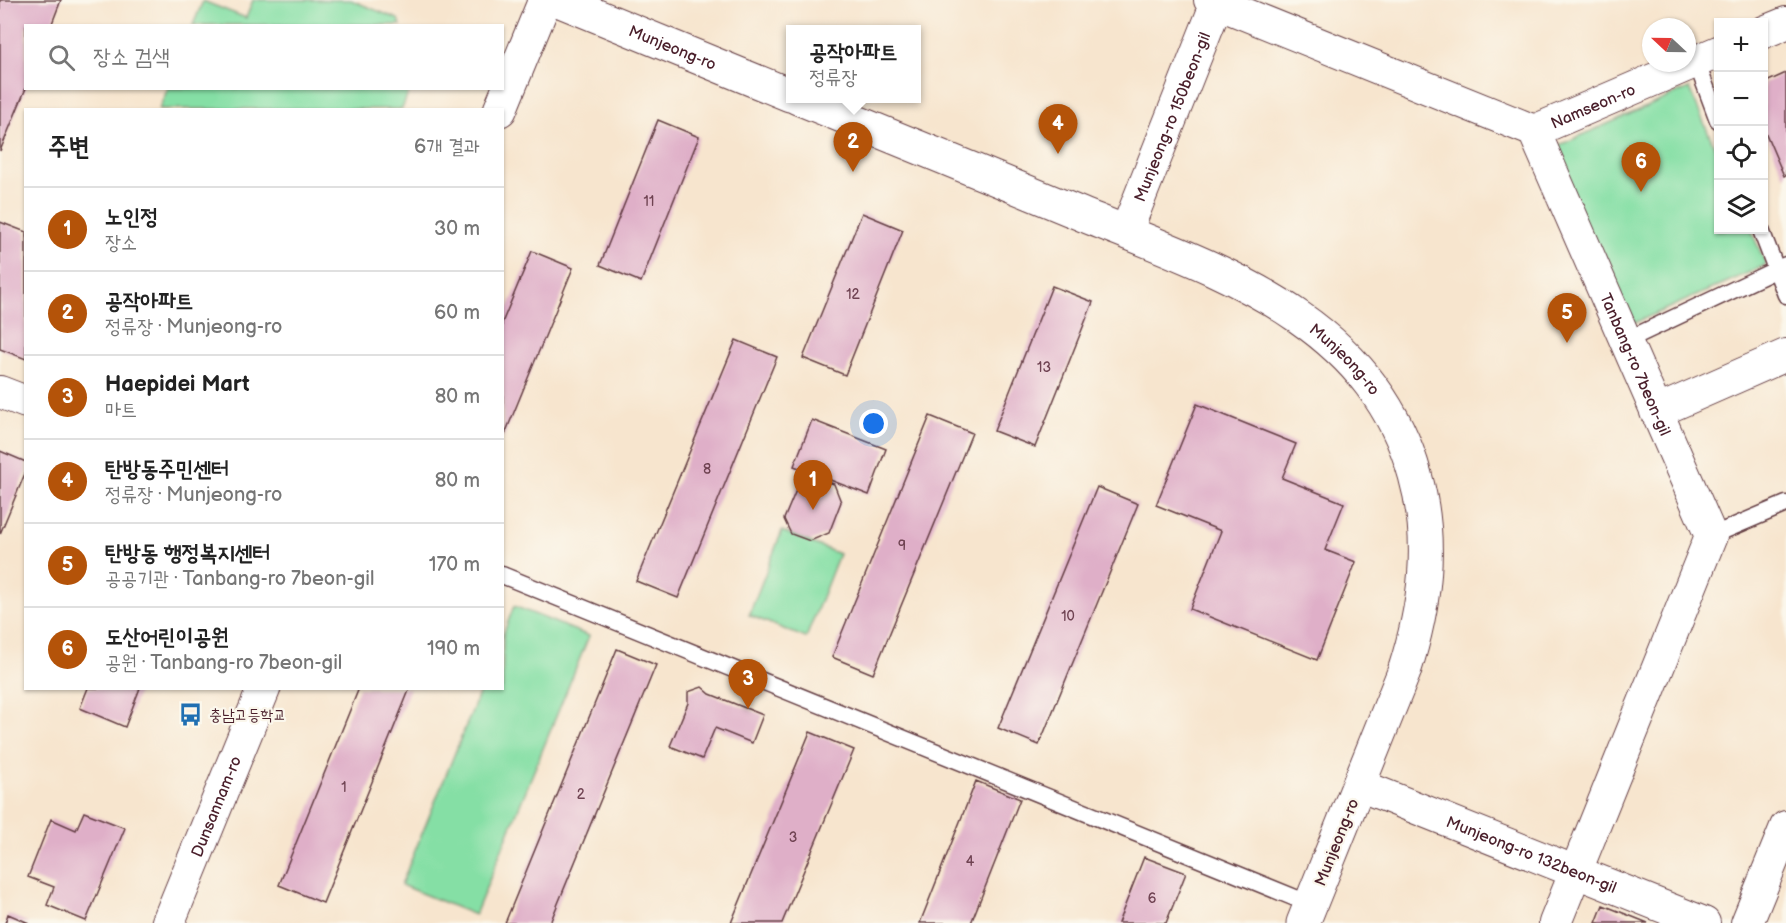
<!DOCTYPE html>
<html lang="ko">
<meta charset="utf-8">
<style>
body{margin:0;font-family:"Balsamiq Sans","Poor Story",sans-serif;background:#f2f2f2;color:#222}
.controls{position:absolute;right:18px;top:18px;display:grid;overflow:hidden;border-radius:0px;box-shadow:0 2px 4px #0004}
.controls button{width:54px;height:54px;display:grid;place-items:center;padding:0;border:0;border-bottom:2px solid #e0e0e0;background:#fff;color:#222;font:30px sans-serif}
.compass{position:absolute;left:1642px;top:18px;width:54px;height:54px;border-radius:50%;background:#fff;box-shadow:0 2px 4px #0004;rotate:292deg}
.you{position:absolute;left:874px;top:424px;width:21px;height:21px;margin:-15px;border:4px solid #fff;border-radius:50%;background:#1a73e8;box-shadow:0 0 0 9px #1a73e833}
.badge{display:grid;place-items:center;width:39px;height:39px;border-radius:50%;background:#b45309;color:#fff;font-size:20px;font-weight:700}
.pin{position:absolute;translate:-50% -50px;filter:drop-shadow(0 2px 3px #0008)}
.pin::after{content:'';position:absolute;top:32px;width:21px;height:18px;background:inherit;clip-path:polygon(0 0,100% 0,50% 100%)}
.popup{position:absolute;left:786px;top:25px;width:135px;height:78px;box-sizing:border-box;display:grid;place-content:center;border-radius:0px;background:#fff;filter:drop-shadow(0 2px 4px #0005);font-size:20px;white-space:nowrap;color:#767676}
.popup b{font-size:22px;color:#222}
.popup::after{content:'';position:absolute;left:50%;top:100%;margin-left:-12px;border:12px solid transparent;border-top-color:#fff}
.list{margin:0;padding:0;list-style:none}
h2{display:flex;justify-content:space-between;align-items:center;height:78px;margin:0;padding:0 24px;font-size:26px}
h2 small{font-size:20px;font-weight:400;color:#767676}
.list li{display:grid;grid-template-columns:39px 1fr auto;gap:18px;align-items:center;box-sizing:border-box;height:84px;padding:0 24px;border-top:2px solid #e0e0e0}
.list b{display:block;font-size:22px;white-space:nowrap}
.list p{margin:0;font-size:20px;white-space:nowrap;color:#767676}
.list em{font-size:20px;font-style:normal;color:#767676}
.icon{flex:none;width:33px;height:33px;fill:none;stroke:currentColor;stroke-width:2;stroke-linecap:round;stroke-linejoin:round}
.map{position:relative;flex:none;width:1786px;height:923px;overflow:hidden}
.search{position:absolute;background:#fff;box-shadow:0 2px 4px #0004;left:24px;top:24px;width:480px;height:66px;display:flex;align-items:center;gap:15px;box-sizing:border-box;padding:0 21px;border-radius:0px;color:#767676;font-size:22px}
.panel{position:absolute;background:#fff;box-shadow:0 2px 4px #0004;left:24px;top:108px;width:480px;height:582px;border-radius:0px}
.map>svg:first-child{display:block}
</style>
<div class="map">
<svg width="1786" height="923" viewBox="0 0 1786 923">
<rect width="100%" height="100%" fill="#fbf7ec"/>
<filter id="ink" filterUnits="userSpaceOnUse"><feTurbulence type="fractalNoise" baseFrequency=".0167" numOctaves="2"/><feDisplacementMap in="SourceGraphic" scale="12" xChannelSelector="R" yChannelSelector="G"/><feConvolveMatrix kernelMatrix="1 2 1 2 8 2 1 2 1" color-interpolation-filters="sRGB"/></filter>
<filter id="wash" filterUnits="userSpaceOnUse"><feTurbulence type="fractalNoise" baseFrequency=".008" numOctaves="4" result="noise"/><feDisplacementMap in="SourceGraphic" scale="24" xChannelSelector="R" yChannelSelector="G"/><feGaussianBlur stdDeviation="1.35" result="paint"/><feColorMatrix in="noise" values="0 0 0 0 0 0 0 0 0 0 0 0 0 0 0 0 0 1.4 0 .05"/><feComposite in="paint" operator="in"/></filter>
<g filter="url(#wash)">
<rect width="100%" height="100%" fill="#f7e5ce"/>
<path fill="#85dfa5" stroke="#687f68" stroke-width="1.5" d="M253 0H351L398 19 401 25H193L203 1 246 18Z
M168 88H410V89L402 109H159Z
M1689 88 1718 155V230H1751L1766 265 1623 328 1546 151Z
M782 531 839 554 806 638 749 615Z
M514 606 589 636 475 915 401 885 481 689 502 688 503 635Z"/>
<g id="blocks">
<path fill="#dfafc8" d="M0 0H61L51 26H26V88L0 151Z
M1786 73V175L1784 176 1764 129V83Z
M658 120 699 137 641 282 600 265Z
M862 213 903 230 845 375 803 358Z
M0 222 26 232V359L0 349Z
M532 251 573 268 503 439 502 323Z
M1052 286 1093 302 1035 447 994 431Z
M736 340 777 357 678 598 636 581Z
M1197 404 1296 444 1282 478 1344 503 1325 550 1356 562 1317 660 1190 609 1221 531 1156 505Z
M930 416 972 433 873 674 832 657Z
M812 420 886 449 869 495 794 466Z
M0 451 26 462V471L0 534Z
M814 477 834 484 841 502 829 533 810 541 791 534 784 519 799 483Z
M1097 487 1138 504 1039 745 998 728Z
M617 649 656 665 550 923H505Z
M702 687 710 694 763 715 752 743 715 728 702 759 670 746 688 703V692Z
M88 688H140L125 727 80 708Z
M359 688H410L323 903 279 885Z
M810 732 854 750 782 923H731Z
M976 781 1020 799 971 923H920Z
M84 812 125 828 86 921 47 905 54 887 28 877 51 819 76 830Z
M1144 857 1186 873 1166 923H1118Z
M1603 905 1648 923H1596Z
M8 914 29 923H5Z"/>
</g>
</g>
<g filter="url(#ink)">
<use href="#blocks" fill-opacity="0" stroke="#643d43" stroke-width="1.5"/>
<g fill="none" stroke-linecap="round" stroke-linejoin="round">
<defs>
<path id="lane" d="M1696 61 1718 120
M1761 230 1786 295
M1625 341 1786 265
M1711 536 1786 504
M502 575 1310 904"/>
<g id="street">
<path id="s1" d="M1210 0 1534 131 1711 536 1555 923"/>
<path d="M1764 32 1786 23"/>
<path id="s2" d="M1534 131 1718 52"/>
<path id="s3" d="M1126 232 1218 0"/>
<path d="M0 392 26 402"/>
<path d="M1656 412 1786 355"/>
<path id="s4" d="M1359 785 1704 923"/>
<path d="M1747 923 1786 827"/>
</g>
<g id="secondary">
<path id="s5" d="M558 0 790 95"/>
<path id="s6" d="M798 98C893 137 987 175 1081 214 1217 270 1371 317 1415 475 1434 542 1425 607 1404 672L1303 923"/>
<path d="M500 110 545 0"/>
<path id="s7" d="M168 923 264 688"/>
</g>
</defs>
<use href="#lane" stroke="#643d43" stroke-width="19"/>
<use href="#street" stroke="#643d43" stroke-width="34"/>
<use href="#secondary" stroke="#643d43" stroke-width="35"/>
<use href="#lane" stroke="#fff" stroke-width="16"/>
<use href="#street" stroke="#fff" stroke-width="32"/>
<use href="#secondary" stroke="#fff" stroke-width="33"/>
</g>
</g>
<defs>
<symbol id="bus-bare" viewBox="-9 -9 18 18"><path d="M-5-6H5V4H4V6H2V4H-2V6H-4V4H-5ZM-3.5-4V0h7V-4ZM-3.5 1.2v1.5H-2V1.2ZM2 1.2v1.5H3.5V1.2Z" fill="#1f6fb2" stroke="#fbf7ec" stroke-width="2.5" paint-order="stroke"/></symbol>
</defs>
<g fill-rule="evenodd">
<use href="#bus-bare" x="174" y="698" width="33" height="33"/>
</g>
<g text-anchor="middle" stroke-width="4.5" stroke-linejoin="round" paint-order="stroke">
<g font-size="14" fill="#6f4352">
<text x="649" y="206">11</text>
<text x="853" y="299">12</text>
<text x="1044" y="372">13</text>
<text x="707" y="474">8</text>
<text x="902" y="550">9</text>
<text x="1068" y="621">10</text>
<text x="344" y="792">1</text>
<text x="581" y="799">2</text>
<text x="793" y="842">3</text>
<text x="970" y="866">4</text>
<text x="1152" y="903">6</text>
</g>
<g font-size="16" fill="#4a1f2b" stroke="#fbf7ec">
<text dy="6" stroke="none"><textPath href="#s5" startOffset="124">Munjeong-ro</textPath></text>
<text dy="6" stroke="none"><textPath href="#s2" startOffset="64">Namseon-ro</textPath></text>
<text dy="6" stroke="none"><textPath href="#s3" startOffset="124">Munjeong-ro 150beon-gil</textPath></text>
<text dy="6" stroke="none"><textPath href="#s6" startOffset="610">Munjeong-ro</textPath></text>
<text dy="6" stroke="none"><textPath href="#s1" startOffset="604">Tanbang-ro 7beon-gil</textPath></text>
<text dy="6" stroke="none"><textPath href="#s7" startOffset="126">Dunsannam-ro</textPath></text>
<text transform="translate(1336 842) rotate(-68)" y="6">Munjeong-ro</text>
<text dy="6" stroke="none"><textPath href="#s4" startOffset="186">Munjeong-ro 132beon-gil</textPath></text>
</g>
<g font-size="16" fill="#4a1f2b" stroke="#fbf7ec" text-anchor="start">
<text x="209" y="720">충남고등학교</text>
</g>
</g>
</svg>
<div class="controls">
<button>+</button>
<button>−</button>
<button><svg class="icon" aria-label="locate" viewBox="0 0 24 24"><circle cx="12" cy="12" r="6"/><path d="M12 2v4M12 18v4M2 12h4M18 12h4"/></svg></button>
<button><svg class="icon" aria-label="layers" viewBox="0 0 24 24"><path d="M12 4l9 5-9 5-9-5zM3 14l9 5 9-5"/></svg></button>
</div>
<svg class="compass" viewBox="-18 -18 36 36"><path d="M0-13l5 13h-10z" fill="#e53935"/><path d="M0 13l5-13h-10z" fill="#767676"/></svg>
<div class="you"></div>
<div class="pin badge" style="left:813px;top:510px">1</div>
<div class="pin badge" style="left:853px;top:172px">2</div>
<div class="popup"><b>공작아파트</b>정류장</div>
<div class="pin badge" style="left:748px;top:709px">3</div>
<div class="pin badge" style="left:1058px;top:154px">4</div>
<div class="pin badge" style="left:1567px;top:343px">5</div>
<div class="pin badge" style="left:1641px;top:192px">6</div>
<div class="search"><svg class="icon" aria-label="search" viewBox="0 0 24 24"><circle cx="10" cy="10" r="6"/><path d="M15 15l6 6"/></svg>장소 검색</div>
<section class="panel">
<h2>주변<small>6개 결과</small></h2>
<ul class="list">
<li><span class="badge">1</span><div><b>노인정</b><p>장소</p></div><em>30 m</em></li>
<li><span class="badge">2</span><div><b>공작아파트</b><p>정류장 · Munjeong-ro</p></div><em>60 m</em></li>
<li><span class="badge">3</span><div><b>Haepidei Mart</b><p>마트</p></div><em>80 m</em></li>
<li><span class="badge">4</span><div><b>탄방동주민센터</b><p>정류장 · Munjeong-ro</p></div><em>80 m</em></li>
<li><span class="badge">5</span><div><b>탄방동 행정복지센터</b><p>공공기관 · Tanbang-ro 7beon-gil</p></div><em>170 m</em></li>
<li><span class="badge">6</span><div><b>도산어린이공원</b><p>공원 · Tanbang-ro 7beon-gil</p></div><em>190 m</em></li>
</ul>
</section>
</div>
